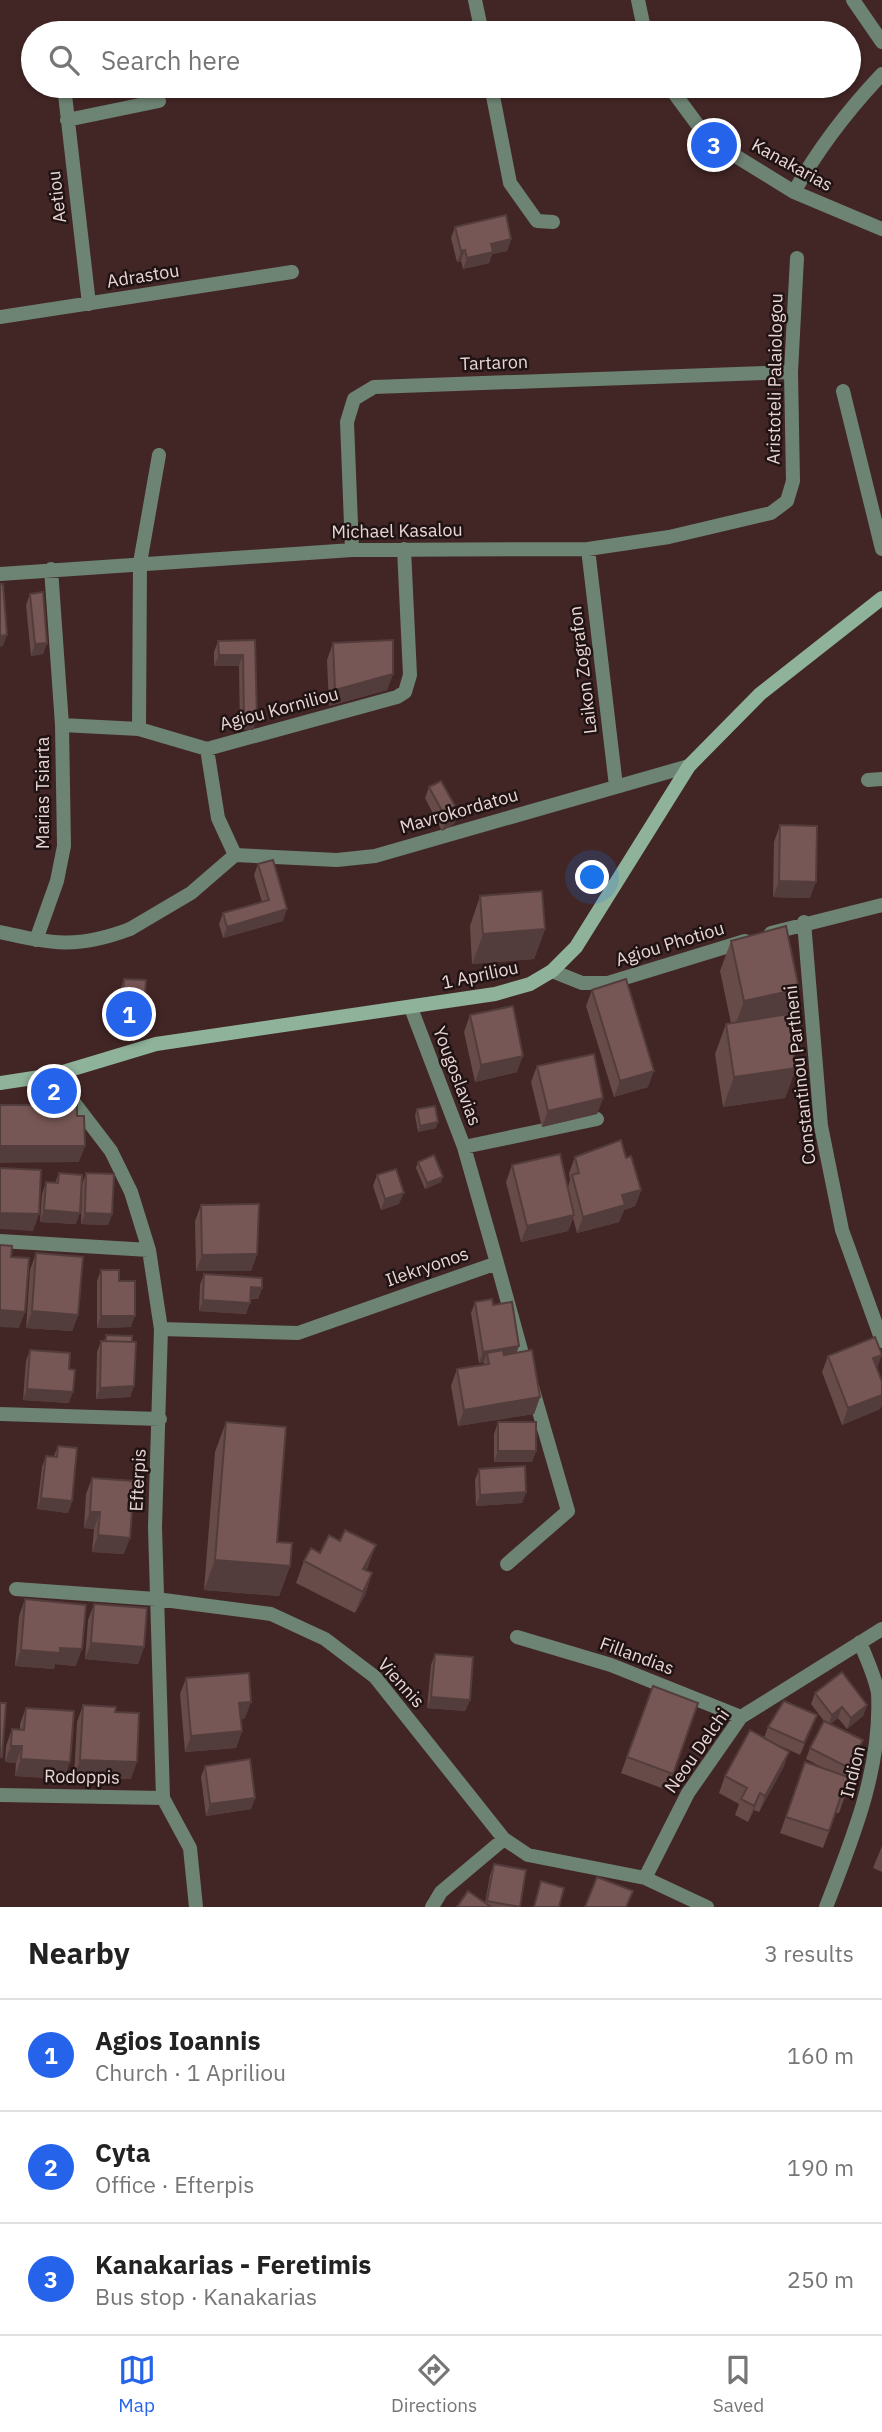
<!DOCTYPE html>
<meta charset="utf-8">
<style>
body{margin:0;font-family:"IBM Plex Sans",sans-serif;background:#f2f2f2;color:#222}
.you{position:absolute;left:593px;top:878px;width:24px;height:24px;margin:-18px;border:5px solid #fff;border-radius:50%;background:#1a73e8;box-shadow:0 0 0 10px #1a73e833}
.badge{display:grid;place-items:center;width:46px;height:46px;border-radius:50%;background:#2563eb;color:#fff;font-size:23px;font-weight:700}
.pin{position:absolute;translate:-50% -50%;border:4px solid #fff;box-shadow:0 2px 7px #0006}
.list{margin:0;padding:0;list-style:none}
h2{display:flex;justify-content:space-between;align-items:center;height:91px;margin:0;padding:0 28px;font-size:30px}
h2 small{font-size:23px;font-weight:400;color:#767676}
.list li{display:grid;grid-template-columns:46px 1fr auto;gap:21px;align-items:center;box-sizing:border-box;height:112px;padding:0 28px;border-top:2px solid #e0e0e0}
.list b{display:block;font-size:26px;white-space:nowrap}
.list p{margin:0;font-size:23px;white-space:nowrap;color:#767676}
.list em{font-size:23px;font-style:normal;color:#767676}
.icon{flex:none;width:38px;height:38px;fill:none;stroke:currentColor;stroke-width:2;stroke-linecap:round;stroke-linejoin:round}
.map{position:relative;flex:none;width:882px;height:1907px;overflow:hidden}
.search{position:absolute;background:#fff;box-shadow:0 2px 5px #0004;left:21px;right:21px;top:21px;height:77px;display:flex;align-items:center;gap:18px;box-sizing:border-box;padding:0 24px;border-radius:38px;color:#767676;font-size:26px}
.sheet{height:427px;background:#fff}
nav{display:flex;justify-content:space-around;align-items:center;box-sizing:border-box;height:98px;border-top:2px solid #e0e0e0;background:#fff;font-size:19px;color:#767676}
nav a{display:grid;justify-items:center;gap:4px}
nav .on{color:#2563eb}
.map>svg:first-child{display:block}
</style>
<div class="map">
<svg width="882" height="1907" viewBox="0 0 882 1907">
<rect width="100%" height="100%" fill="#422625"/>
<g fill="none" stroke-linecap="round" stroke-linejoin="round">
<path stroke="#6d8373" stroke-width="14" d="M475 0 482 33
M638 0 645 33
M853 0 882 42
M64 86 89 304
M491 86 510 183 537 221 553 222
M669 86 708 139 794 192 882 229
M67 120 159 101
M794 192C819 147 847 111 882 74
M0 317 292 272
M843 391 882 549
M588 549 616 786
M352 550 347 422 354 399 374 387 791 372
M0 574 352 550 588 549 669 537 771 513 787 501 793 481 791 372 797 258
M62 725 139 729 207 749 397 697 405 692 410 675 404 549
M139 729 140 563 159 455
M207 749 218 818 235 855
M868 780 882 779
M804 922 821 1126 842 1230 882 1341
M130 929 191 893 235 855 337 860 375 856 689 766
M771 933 882 905
M36 940 57 881 64 846 62 725 51 569
M552 971 582 983H608L745 941
M411 1008 464 1147 597 1119
M53 1075 111 1151 131 1192 149 1250 161 1329 155 1527 163 1798 190 1848 196 1907
M464 1147 497 1263
M0 1241 149 1250
M161 1329 298 1333 497 1263 526 1368
M0 1414 160 1419
M507 1564 568 1511 532 1387
M16 1589 156 1599 271 1614 325 1639 375 1677 504 1839 528 1855 645 1878 707 1907
M517 1637 611 1665 741 1717
M0 1795 163 1798
M645 1878 688 1793 741 1717 882 1629
M432 1907 441 1892 504 1839
M826 1907C852 1840 882 1768 878 1693 875 1676 866 1658 860 1642"/>
<path stroke="#6d8373" stroke-width="14" d="M0 932C54 944 77 949 130 929"/>
<path stroke="#8fb29a" stroke-width="14" d="M0 1083 53 1075 156 1044 495 994 530 984 552 971 576 947 689 766 760 694 882 598"/>
</g>
<path fill="#664b49" d="M455 227 511 239 507 251 492 254 489 263 463 269 461 261 457 262 451 238Z
M30 594 47 643 43 654 31 656 26 605Z
M255 640 253 730H240L239 666H214V652L218 641Z
M333 643 393 674 387 690 329 706 327 660Z
M429 787 459 813 454 824 442 831 425 798Z
M780 825 810 898 773 897 774 842Z
M258 864 283 921 223 938 219 924 223 913 262 902 254 875Z
M480 896 545 929 534 959 472 964 470 926Z
M731 941 788 1019 796 1068 785 1098 723 1107 715 1054 726 1024 731 1023 720 971Z
M124 979 143 1026 139 1037 117 1036 120 990Z
M592 990 648 1087 614 1097 586 1006Z
M470 1015 517 1072 475 1082 464 1032Z
M537 1066 603 1098 597 1114 542 1127 531 1082Z
M417 1109 436 1128 418 1132 415 1115Z
M575 1157 626 1158 641 1190 635 1206 624 1210 619 1222 577 1233 573 1218 568 1231 521 1242 506 1182 512 1165 568 1187 570 1180 569 1173Z
M418 1162 441 1182 425 1189 416 1168Z
M59 1173 76 1224 40 1222 42 1194 46 1182 55 1183Z
M86 1173 112 1214 108 1225 81 1224 82 1184Z
M377 1175 399 1204 381 1210 373 1186Z
M201 1205 257 1254 251 1271H196L195 1221Z
M36 1253 78 1315 72 1331 26 1328 30 1270Z
M101 1270 119 1281 131 1327 97 1328V1281Z
M204 1274 262 1288 258 1299H250L246 1314 199 1311 200 1285Z
M475 1302 493 1305 540 1397 534 1414 458 1426 451 1386 457 1369 483 1365 484 1362 479 1363 471 1313Z
M106 1335 134 1386 130 1397 96 1399 97 1352 101 1341H104Z
M30 1350 69 1369V1403L23 1400 26 1361Z
M828 1356 877 1368 882 1382V1405L880 1409 842 1425 822 1372Z
M226 1422 277 1542 290 1566 279 1596 204 1590 215 1452Z
M498 1422 536 1451 532 1462H494V1434Z
M58 1446 72 1501 68 1513 37 1509 42 1467 46 1456H54Z
M479 1469 526 1492 522 1503 476 1506 475 1480Z
M92 1478 124 1554 92 1552 94 1529 84 1528 86 1494Z
M320 1553 368 1567 366 1570 372 1573 365 1595 355 1613 296 1583 304 1561Z
M25 1599 76 1666 55 1664 54 1669 15 1666 19 1616Z
M94 1604 144 1647 138 1664 85 1659 88 1620Z
M435 1654 470 1700 465 1711 427 1708 431 1665Z
M186 1678 245 1718 241 1719 242 1731 236 1748 185 1752 180 1694Z
M653 1686 698 1703 667 1790 621 1773Z
M815 1693 867 1705 863 1716 847 1729 838 1718 830 1724 859 1751 846 1777 851 1778 839 1813H836L823 1848 780 1833 805 1762 829 1771 806 1759 810 1748 824 1721 811 1704Z
M83 1705 115 1712 131 1779 74 1776 77 1722Z
M26 1708 64 1779 15 1776 16 1763 5 1762 6 1746 12 1729H20V1724Z
M817 1715 800 1755 770 1741 789 1752 783 1768 759 1812 754 1810 748 1822 735 1815 739 1804 719 1793 725 1776 764 1738 768 1727Z
M205 1766 255 1798 251 1809 206 1816 201 1777Z
M882 1846V1872L873 1868Z
M494 1864 520 1907H457L485 1903 490 1875Z"/>
<path fill="#533d3c" d="M511 239 507 251 492 254 489 263 463 269 467 258 491 244Z
M465 250 461 261 457 262 461 251Z
M7 635 3 646 0 647V636Z
M47 643 43 654 31 656 35 644Z
M219 655H243L239 666H214Z
M393 674 387 690 329 706 335 690Z
M244 719H257L253 730H240Z
M459 813 454 824 442 831 447 820Z
M779 881 816 882 810 898 773 897Z
M287 909 283 921 223 938 227 927Z
M545 929 534 959 472 964 483 934Z
M799 989 789 1019 733 1031 744 1001Z
M121 1025 143 1026 139 1037 117 1036Z
M523 1056 517 1072 475 1082 481 1065Z
M796 1068 785 1098 723 1107 734 1077Z
M654 1071 648 1087 614 1097 620 1081Z
M603 1098 597 1114 542 1127 548 1111Z
M438 1122 436 1128 418 1132 420 1126Z
M0 1146H85L79 1162 0 1163Z
M443 1177 441 1182 425 1189 427 1183Z
M641 1190 635 1206 624 1210 619 1222 577 1233 583 1217 622 1195Z
M404 1193 399 1204 381 1210 385 1199Z
M44 1210 80 1213 76 1224 40 1222Z
M0 1213 39 1214 33 1231 0 1229Z
M85 1213 112 1214 108 1225 81 1224Z
M574 1215 568 1231 521 1242 527 1226Z
M257 1254 251 1271H196L202 1255Z
M251 1287 262 1288 258 1299 247 1298Z
M203 1300 250 1303 246 1314 199 1311Z
M0 1310 25 1312 19 1328 0 1327Z
M32 1311 78 1315 72 1331 26 1328Z
M101 1316H135L131 1327 97 1328Z
M519 1346 515 1357 487 1353 484 1362 479 1363 483 1352Z
M882 1355 876 1371 873 1358Z
M134 1386 130 1397 96 1399 100 1388Z
M27 1389 73 1392 69 1403 23 1400Z
M882 1395V1405L880 1409 842 1425 848 1408Z
M540 1397 534 1414 458 1426 464 1410Z
M498 1451H536L532 1462H494Z
M526 1492 522 1503 476 1506 480 1495Z
M41 1498 72 1501 68 1513 37 1509Z
M90 1512H100L94 1529 84 1528Z
M98 1535 130 1538 124 1554 92 1552Z
M376 1545 368 1567 356 1590 363 1569Z
M215 1560 290 1566 279 1596 204 1590Z
M372 1573 365 1595 355 1613 363 1592Z
M91 1643 144 1647 138 1664 85 1659Z
M60 1648 82 1649 76 1666 55 1664 54 1669 15 1666 21 1650Z
M431 1697 470 1700 465 1711 427 1708Z
M251 1702 245 1718 233 1719 239 1703Z
M867 1705 863 1716 847 1729 851 1718Z
M842 1707 838 1718 828 1726 832 1715Z
M242 1731 236 1748 185 1752 191 1736Z
M863 1740 859 1751 845 1779 849 1768Z
M11 1746H22L16 1763 5 1762Z
M789 1752 783 1768 759 1812 765 1796Z
M21 1759 70 1762 64 1779 15 1776Z
M80 1760 137 1762 131 1779 74 1776Z
M760 1793 754 1810 748 1822 754 1806Z
M255 1798 251 1809 206 1816 210 1804Z"/>
<path fill="#775755" stroke="#533d3c" stroke-width="2" d="M506 215 511 239 491 244 493 252 467 258 465 250 461 251 455 227Z
M0 584H3L7 635 0 636Z
M43 592 47 643 35 644 30 594Z
M255 640 257 719H244L243 655H219L218 641Z
M393 640V674L335 690 333 643Z
M441 781 459 813 447 820 429 787Z
M780 825 817 826 816 882 779 881Z
M273 860 287 909 227 927 223 913 269 900 258 864Z
M542 891 545 929 483 934 480 896Z
M786 926 799 989 744 1001 731 941Z
M124 979 146 980 143 1026 121 1025Z
M626 979 654 1071 620 1081 592 990Z
M513 1006 523 1056 481 1065 470 1015Z
M788 1014 796 1068 734 1077 726 1024Z
M594 1054 603 1098 548 1111 537 1066Z
M0 1105H77V1116H84L85 1146H0Z
M435 1106 438 1122 420 1126 417 1109Z
M621 1140 626 1158 631 1156 641 1190 622 1195 625 1205 583 1217 572 1175 579 1173 575 1157Z
M560 1154 574 1215 527 1226 512 1165Z
M434 1155 443 1177 427 1183 418 1162Z
M0 1168 41 1170 39 1214 0 1213Z
M396 1169 404 1193 385 1199 377 1175Z
M59 1173 82 1175 80 1213 44 1210 46 1182 58 1183Z
M86 1173 114 1174 112 1214 85 1213Z
M259 1204 257 1254 202 1255 201 1205Z
M0 1245 12 1246 11 1257 29 1258 25 1312 0 1310Z
M36 1253 83 1257 78 1315 32 1311Z
M101 1270H119V1281H135V1316H101Z
M204 1274 262 1278V1288L251 1287 250 1303 203 1300Z
M492 1299 493 1305 512 1302 519 1346 483 1352 475 1302Z
M106 1335 132 1336V1342L106 1341Z
M875 1337 882 1355 873 1358 882 1382V1395L848 1408 828 1356Z
M101 1341 136 1342 134 1386 100 1388Z
M30 1350 70 1353 69 1369 75 1370 73 1392 27 1389Z
M503 1350 504 1355 532 1350 540 1397 464 1410 457 1369 489 1364 487 1353Z
M226 1422 286 1427 277 1542 292 1543 290 1566 215 1560Z
M498 1422H536V1451H498Z
M58 1446 77 1448 72 1501 41 1498 46 1456 57 1457Z
M525 1466 526 1492 480 1495 479 1469Z
M92 1478 134 1481 130 1538 98 1535 100 1512H90Z
M345 1530 376 1545 363 1569 372 1573 363 1592 304 1561 311 1548 320 1553 329 1535 340 1541Z
M25 1599 86 1605 82 1649 60 1648V1653L21 1650Z
M94 1604 147 1608 144 1647 91 1643Z
M435 1654 473 1657 470 1700 431 1697Z
M842 1672 867 1705 851 1718 842 1707 832 1715 815 1693Z
M249 1673 251 1702 239 1703 242 1731 191 1736 186 1678Z
M653 1686 698 1703 673 1774 627 1757Z
M784 1701 817 1715 804 1743 768 1727Z
M0 1703H6L2 1757H0Z
M83 1705 116 1707 115 1712 139 1713 137 1762 80 1760Z
M26 1708 74 1711 70 1762 21 1759 22 1746H11L12 1729 24 1730Z
M824 1721 863 1740 849 1768 810 1748Z
M750 1730 789 1752 765 1796 760 1793 754 1806 741 1799 747 1788 725 1776Z
M250 1759 255 1798 210 1804 205 1766Z
M805 1762 851 1778 845 1797 841 1796 829 1831 786 1817Z
M494 1864 526 1870 520 1907 487 1901Z
M597 1877 633 1891 626 1907H585Z
M541 1881 564 1888 559 1907H534Z
M468 1891 491 1907H457Z"/>
<g text-anchor="middle" stroke-width="5" stroke-linejoin="round" paint-order="stroke">
<g font-size="18" fill="#e9d5d4" stroke="#201313">
<text transform="translate(792 165) rotate(29)" y="6">Kanakarias</text>
<text transform="translate(57 197) rotate(-97)" y="6">Aetiou</text>
<text transform="translate(143 276) rotate(-9)" y="6">Adrastou</text>
<text transform="translate(494 363) rotate(-2)" y="6">Tartaron</text>
<text transform="translate(775 379) rotate(-89)" y="6">Aristoteli Palaiologou</text>
<text transform="translate(397 531) rotate(-1)" y="6">Michael Kasalou</text>
<text transform="translate(583 670) rotate(-97)" y="6">Laikon Zografon</text>
<text transform="translate(279 709) rotate(-15)" y="6">Agiou Korniliou</text>
<text transform="translate(43 793) rotate(-90)" y="6">Marias Tsiarta</text>
<text transform="translate(459 811) rotate(-16)" y="6">Mavrokordatou</text>
<text transform="translate(670 944) rotate(-17)" y="6">Agiou Photiou</text>
<text transform="translate(480 975) rotate(-12)" y="6">1 Apriliou</text>
<text transform="translate(800 1075) rotate(-96)" y="6">Constantinou Partheni</text>
<text transform="translate(457 1076) rotate(69)" y="6">Yougoslavias</text>
<text transform="translate(427 1267) rotate(-19)" y="6">Ilekryonos</text>
<text transform="translate(138 1480) rotate(-87)" y="6">Efterpis</text>
<text transform="translate(637 1656) rotate(20)" y="6">Fillandias</text>
<text transform="translate(401 1683) rotate(48)" y="6">Viennis</text>
<text transform="translate(697 1751) rotate(-55)" y="6">Neou Delchi</text>
<text transform="translate(853 1772) rotate(-76)" y="6">Indion</text>
<text transform="translate(82 1777) rotate(1)" y="6">Rodoppis</text>
</g>
</g>
</svg>
<div class="you"></div>
<div class="pin badge" style="left:129px;top:1014px">1</div>
<div class="pin badge" style="left:54px;top:1091px">2</div>
<div class="pin badge" style="left:714px;top:145px">3</div>
<div class="search"><svg class="icon" aria-label="search" viewBox="0 0 24 24"><circle cx="10" cy="10" r="6"/><path d="M15 15l6 6"/></svg>Search here</div>
</div>
<section class="sheet">
<h2>Nearby<small>3 results</small></h2>
<ul class="list">
<li><span class="badge">1</span><div><b>Agios Ioannis</b><p>Church · 1 Apriliou</p></div><em>160 m</em></li>
<li><span class="badge">2</span><div><b>Cyta</b><p>Office · Efterpis</p></div><em>190 m</em></li>
<li><span class="badge">3</span><div><b>Kanakarias - Feretimis</b><p>Bus stop · Kanakarias</p></div><em>250 m</em></li>
</ul>
</section>
<nav>
<a class="on"><svg class="icon" aria-label="map" viewBox="0 0 24 24"><path d="M3 6l6-2 6 2 6-2v14l-6 2-6-2-6 2zM9 4v14M15 6v14"/></svg>Map</a>
<a><svg class="icon" aria-label="directions" viewBox="0 0 24 24"><path d="M12 3l9 9-9 9-9-9zM9 14v-3h6M13 9l2 2-2 2"/></svg>Directions</a>
<a><svg class="icon" aria-label="saved" viewBox="0 0 24 24"><path d="M7 4h10v16l-5-4-5 4z"/></svg>Saved</a>
</nav>
